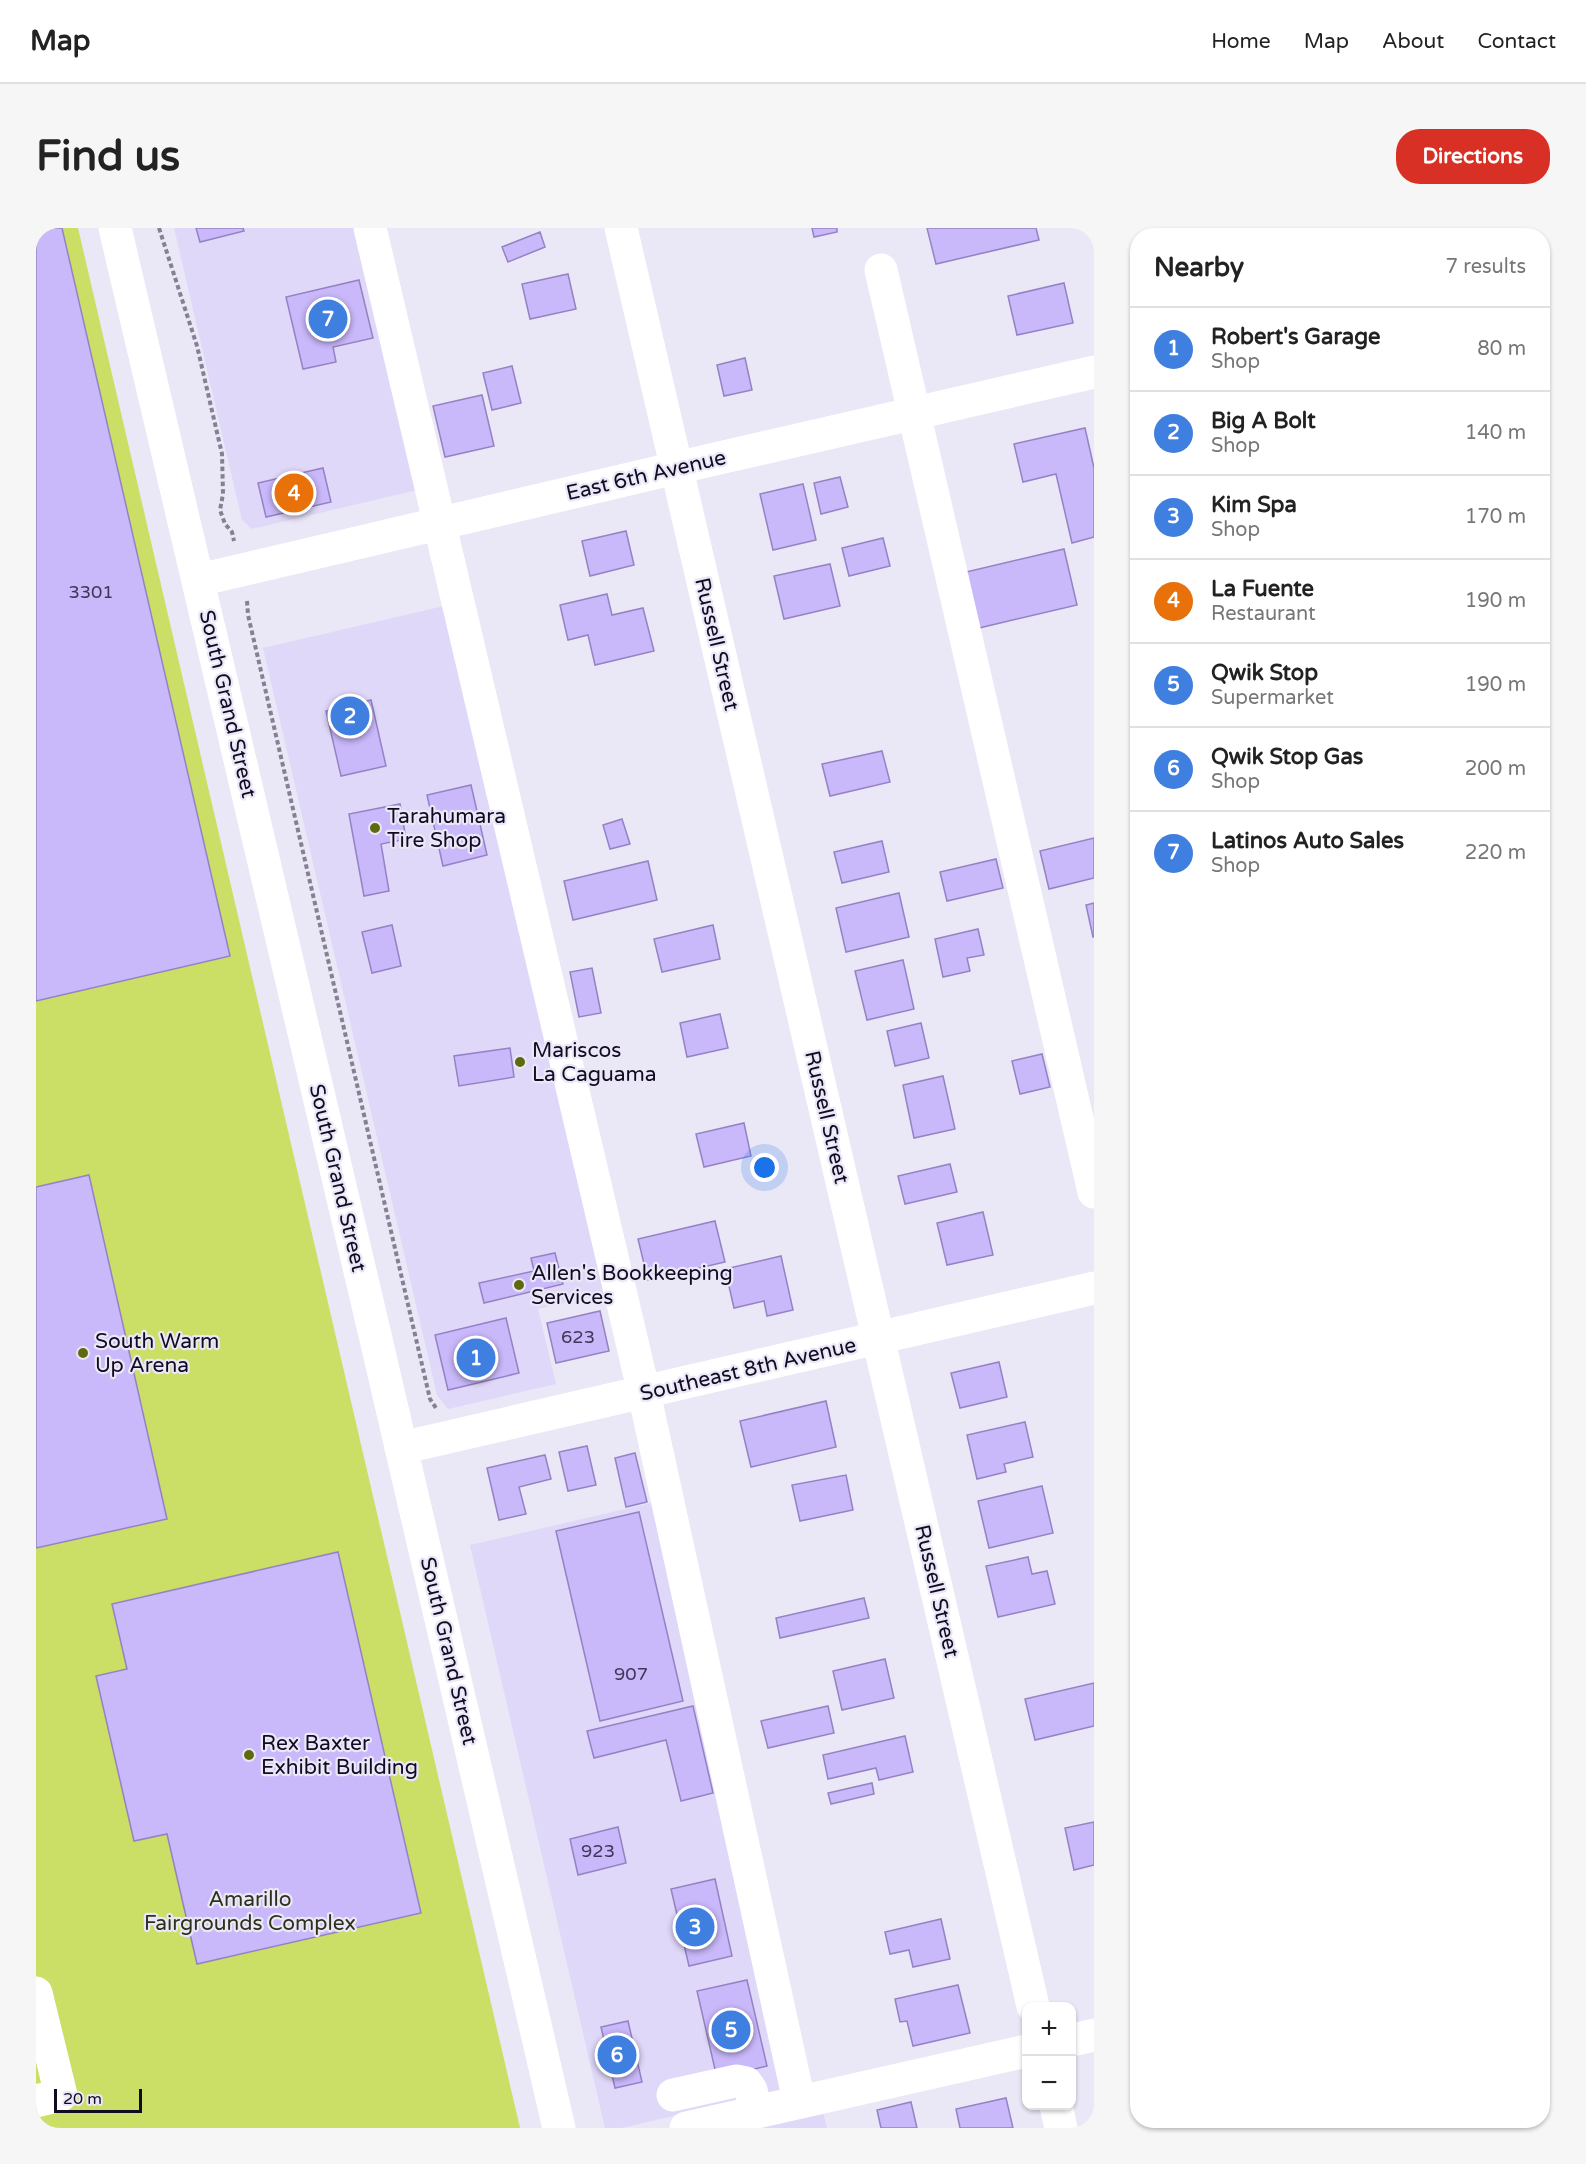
<!DOCTYPE html>
<meta charset="utf-8">
<style>
body{margin:0;font-family:"Varela Round",sans-serif;background:#f6f6f6;color:#222}
.controls{position:absolute;right:18px;bottom:18px;display:grid;overflow:hidden;border-radius:12px;box-shadow:0 2px 4px #0004}
.controls button{width:54px;height:54px;display:grid;place-items:center;padding:0;border:0;border-bottom:2px solid #e0e0e0;background:#fff;color:#222;font:30px sans-serif}
.scale{position:absolute;left:18px;bottom:15px;width:88px;box-sizing:border-box;padding-left:6px;border:3px solid #120a22;border-top:0;font-size:16px;line-height:21px;white-space:nowrap;color:#120a22;-webkit-text-stroke:4px #eae7f6;paint-order:stroke}
.you{position:absolute;left:729px;top:940px;width:21px;height:21px;margin:-15px;border:4px solid #fff;border-radius:50%;background:#1a73e8;box-shadow:0 0 0 9px #1a73e833}
.badge{display:grid;place-items:center;width:39px;height:39px;border-radius:50%;background:#d93025;color:#fff;font-size:20px;font-weight:700}
.pin{position:absolute;translate:-50% -50%;border:3px solid #fff;box-shadow:0 2px 6px #0006}
.list{margin:0;padding:0;list-style:none}
h2{display:flex;justify-content:space-between;align-items:center;height:78px;margin:0;padding:0 24px;font-size:26px}
h2 small{font-size:20px;font-weight:400;color:#767676}
.list li{display:grid;grid-template-columns:39px 1fr auto;gap:18px;align-items:center;box-sizing:border-box;height:84px;padding:0 24px;border-top:2px solid #e0e0e0}
.list b{display:block;font-size:22px;white-space:nowrap}
.list p{margin:0;font-size:20px;white-space:nowrap;color:#767676}
.list em{font-size:20px;font-style:normal;color:#767676}
.map{position:relative;flex:none;width:1058px;height:1900px;overflow:hidden;border-radius:24px}
header{display:flex;align-items:center;gap:36px;box-sizing:border-box;height:84px;padding:0 30px;background:#fff;border-bottom:2px solid #e0e0e0}
header strong{font-size:28px}
nav{display:flex;gap:33px;margin-inline-start:auto;font-size:21px}
.intro{display:flex;align-items:center;justify-content:space-between;box-sizing:border-box;height:144px;padding:0 36px}
h1{margin:0;font-size:42px}
.button{padding:15px 27px;border-radius:24px;background:#d93025;color:#fff;font-size:21px;font-weight:700}
main{display:flex;gap:36px;padding:0 36px}
aside{flex:1;background:#fff;border-radius:24px;box-shadow:0 2px 4px #0004}
.map>svg:first-child{display:block}
</style>
<header>
<strong>Map</strong>
<nav><a>Home</a><a>Map</a><a>About</a><a>Contact</a></nav>
</header>
<div class="intro"><h1>Find us</h1><a class="button">Directions</a></div>
<main>
<div class="map">
<svg width="1058" height="1900" viewBox="0 0 1058 1900">
<rect width="100%" height="100%" fill="#eae7f6"/>
<path fill="#e0d8f8" d="M138 0H320L381 262 216 301 206 292Z
M408 378 568 1066 502 1081 520 1156 412 1181 401 1167 227 420Z
M615 1275 751 1861 586 1900H569L434 1317Z
M787 1884 791 1900H718Z"/>
<path fill="#cbde65" d="M0 0H42L484 1900H0Z"/>
<path fill="#c9b8fa" stroke="#9582c4" stroke-width="1.5" d="M0 0H26L194 728 0 773Z
M160 0H207L208 3 164 14Z
M776 0H801V4L778 9Z
M891 0H1000L1003 12 900 36Z
M504 4 509 19 472 34 466 19Z
M532 46 540 81 494 91 486 56Z
M323 52 337 110 297 119 300 134 267 141 250 69Z
M1028 55 1037 95 981 107 972 68Z
M709 130 716 162 688 168 681 137Z
M476 138 485 175 456 182 447 145Z
M446 167 458 218 409 229 397 178Z
M1049 200 1058 240V309L1036 315 1020 246 987 254 978 216Z
M287 240 295 274 230 289 222 255Z
M804 249 812 279 785 286 778 255Z
M767 256 780 312 737 322 724 266Z
M590 303 598 337 554 348 546 313Z
M847 310 854 338 813 348 806 320Z
M1028 321 1041 377 943 400 930 344Z
M794 336 804 378 748 391 738 348Z
M571 366 576 387 607 380 618 423 559 437 552 407 532 412 524 377Z
M335 472 350 538 305 548 290 483Z
M846 523 854 554 794 568 786 536Z
M435 557 451 627 407 638 391 567Z
M364 576 370 611 345 616 353 663 328 668 313 586Z
M586 591 594 616 574 621 567 597Z
M1058 610V650L1013 661 1004 623Z
M846 613 853 644 806 655 798 624Z
M960 631 967 660 911 673 904 644Z
M612 633 621 672 537 692 528 653Z
M863 665 873 709 810 724 800 680Z
M1058 675V709H1057L1050 677Z
M356 697 365 738 336 745 326 704Z
M677 697 684 731 626 744 618 711Z
M942 701 948 727 931 730 934 743 907 749 899 711Z
M867 732 878 781 831 792 819 743Z
M556 740 565 785 543 789 534 744Z
M684 786 692 820 651 829 644 795Z
M885 795 893 830 859 838 851 803Z
M474 820 478 849 423 858 418 828Z
M1006 826 1014 859 984 866 976 833Z
M907 848 919 901 878 910 867 857Z
M708 895 715 928 668 939 660 906Z
M914 936 921 964 869 976 862 948Z
M53 947 131 1291 0 1320V959Z
M947 984 957 1027 911 1037 901 995Z
M679 993 689 1034 612 1052 602 1011Z
M519 1025 527 1056 448 1075 443 1055 498 1043 495 1030Z
M745 1028 757 1082 731 1088 728 1073 698 1080 689 1041Z
M564 1083 573 1123 520 1135 511 1095Z
M470 1090 483 1145 412 1162 399 1107Z
M963 1134 971 1169 924 1180 915 1145Z
M790 1173 800 1219 715 1239 704 1193Z
M989 1194 997 1229 968 1236 970 1244 941 1251 931 1207Z
M551 1218 560 1257 532 1263 523 1224Z
M599 1225 611 1274 590 1279 579 1230Z
M509 1227 515 1251 483 1259 490 1286 463 1292 451 1240Z
M810 1247 817 1282 764 1293 756 1257Z
M1006 1258 1017 1305 953 1320 942 1273Z
M603 1284 647 1473 564 1493 520 1303Z
M302 1324 385 1685 161 1736 131 1606 98 1613 60 1448 91 1441 76 1376Z
M992 1329 996 1346 1011 1343 1019 1376 962 1389 950 1338Z
M828 1370 833 1390 744 1410 740 1390Z
M849 1431 858 1470 806 1482 797 1443Z
M1058 1455V1498L999 1512 989 1471Z
M657 1478 677 1565 645 1573 630 1512 558 1530 551 1503Z
M792 1478 798 1505 732 1520 725 1493Z
M869 1508 877 1544 843 1552 840 1540 792 1551 787 1527Z
M836 1555 838 1566 795 1576 792 1565Z
M1058 1594V1637L1038 1642 1029 1600Z
M582 1599 590 1635 542 1647 534 1611Z
M679 1651 696 1728 653 1738 635 1661Z
M905 1691 914 1731 877 1739 873 1722 854 1726 849 1704Z
M711 1752 731 1838 681 1850 661 1763Z
M922 1757 934 1805 877 1818 871 1793 864 1794 859 1771Z
M592 1793 606 1854 579 1860 565 1799Z
M970 1870 977 1900H924L920 1881Z
M875 1874 881 1900H845L841 1882Z"/>
<g fill="none" stroke-linecap="round" stroke-linejoin="round">
<path stroke="#858093" stroke-width="4" stroke-dasharray="4.5 3" stroke-linecap="butt" d="M123 0 161 118 186 226 187 266 184 282 189 296 196 304 198 313
M211 373 212 387 377 1098 394 1171 400 1180"/>
<path stroke="#fff" stroke-width="33" d="M334 0 608 1165 763 1873
M585 0 997 1778
M845 42 1058 964
M163 352 640 240 1058 144
M365 1220 1058 1060
M0 1765 25 1867 0 1873
M1036 1812 1058 1807
M637 1867 700 1853 710 1855 715 1862 720 1884
M1020 1878 1025 1900
M650 1900 990 1823"/>
<path stroke="#fff" stroke-width="33" d="M79 0 339 1107 523 1900"/>
</g>
<g fill="#5f6a10" stroke="#eae7f6" stroke-width="2">
<circle cx="339" cy="600" r="6"/>
<circle cx="484" cy="834" r="6"/>
<circle cx="483" cy="1057" r="6"/>
<circle cx="47" cy="1125" r="6"/>
<circle cx="213" cy="1527" r="6"/>
</g>
<g text-anchor="middle" stroke-width="4.5" stroke-linejoin="round" paint-order="stroke">
<g font-size="18" fill="#403658">
<text x="55" y="370">3301</text>
<text x="542" y="1115">623</text>
<text x="595" y="1452">907</text>
<text x="562" y="1629">923</text>
</g>
<g font-size="21" fill="#120a22" stroke="#eae7f6">
<text transform="translate(610 247) rotate(-13)" y="7">East 6th Avenue</text>
<text transform="translate(681 416) rotate(77)" y="7">Russell Street</text>
<text transform="translate(192 476) rotate(77)" y="7">South Grand Street</text>
<text transform="translate(791 889) rotate(77)" y="7">Russell Street</text>
<text transform="translate(302 950) rotate(77)" y="7">South Grand Street</text>
<text transform="translate(712 1141) rotate(-13)" y="7">Southeast 8th Avenue</text>
<text transform="translate(901 1363) rotate(77)" y="7">Russell Street</text>
<text transform="translate(413 1423) rotate(77)" y="7">South Grand Street</text>
</g>
<g font-size="21" fill="#120a22" stroke="#eae7f6" text-anchor="start">
<text x="351" y="595">Tarahumara<tspan x="351" dy="24">Tire Shop</tspan></text>
<text x="496" y="829">Mariscos<tspan x="496" dy="24">La Caguama</tspan></text>
<text x="495" y="1052">Allen's Bookkeeping<tspan x="495" dy="24">Services</tspan></text>
<text x="59" y="1120">South Warm<tspan x="59" dy="24">Up Arena</tspan></text>
<text x="225" y="1522">Rex Baxter<tspan x="225" dy="24">Exhibit Building</tspan></text>
</g>
<g font-size="21" fill="#2d311b" stroke="#eae7f6">
<text x="214" y="1678">Amarillo<tspan x="214" dy="24">Fairgrounds Complex</tspan></text>
</g>
</g>
</svg>
<div class="controls">
<button>+</button>
<button>−</button>
</div>
<div class="scale">20 m</div>
<div class="you"></div>
<div class="pin badge" style="left:440px;top:1130px;background:#3f7fe0">1</div>
<div class="pin badge" style="left:314px;top:488px;background:#3f7fe0">2</div>
<div class="pin badge" style="left:659px;top:1699px;background:#3f7fe0">3</div>
<div class="pin badge" style="left:258px;top:265px;background:#e8710a">4</div>
<div class="pin badge" style="left:695px;top:1802px;background:#3f7fe0">5</div>
<div class="pin badge" style="left:581px;top:1827px;background:#3f7fe0">6</div>
<div class="pin badge" style="left:292px;top:91px;background:#3f7fe0">7</div>
</div>
<aside>
<h2>Nearby<small>7 results</small></h2>
<ul class="list">
<li><span class="badge" style="background:#3f7fe0">1</span><div><b>Robert's Garage</b><p>Shop</p></div><em>80 m</em></li>
<li><span class="badge" style="background:#3f7fe0">2</span><div><b>Big A Bolt</b><p>Shop</p></div><em>140 m</em></li>
<li><span class="badge" style="background:#3f7fe0">3</span><div><b>Kim Spa</b><p>Shop</p></div><em>170 m</em></li>
<li><span class="badge" style="background:#e8710a">4</span><div><b>La Fuente</b><p>Restaurant</p></div><em>190 m</em></li>
<li><span class="badge" style="background:#3f7fe0">5</span><div><b>Qwik Stop</b><p>Supermarket</p></div><em>190 m</em></li>
<li><span class="badge" style="background:#3f7fe0">6</span><div><b>Qwik Stop Gas</b><p>Shop</p></div><em>200 m</em></li>
<li><span class="badge" style="background:#3f7fe0">7</span><div><b>Latinos Auto Sales</b><p>Shop</p></div><em>220 m</em></li>
</ul>
</aside>
</main>
